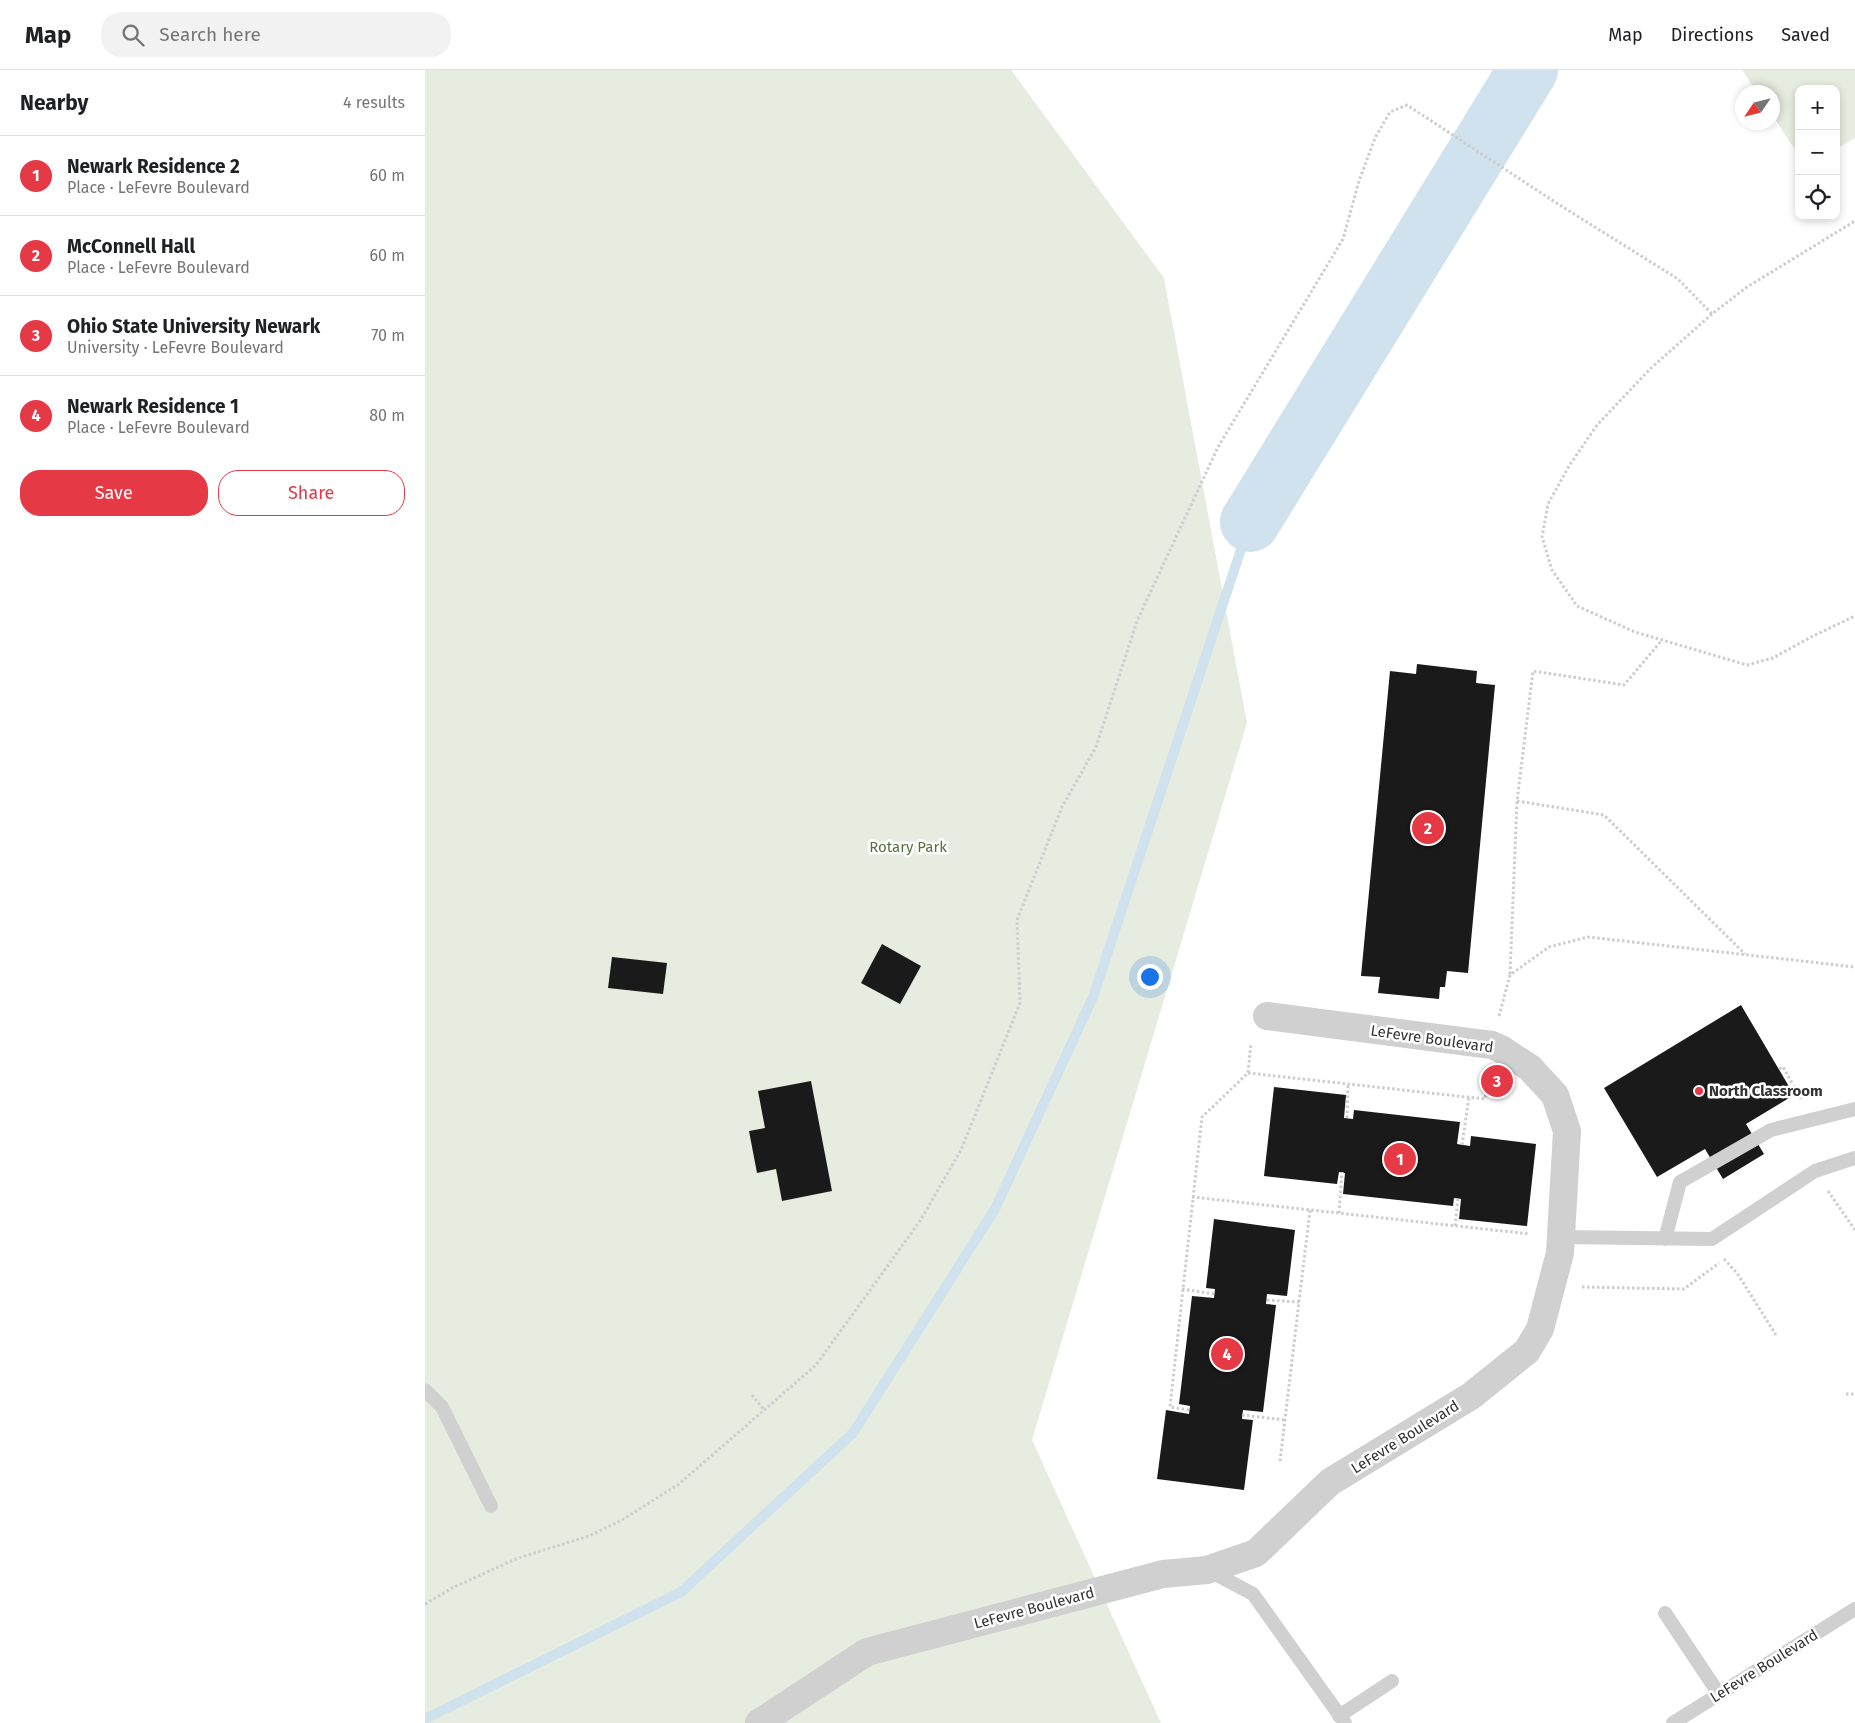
<!DOCTYPE html>
<meta charset="utf-8">
<style>
body{margin:0;font-family:"Fira Sans",sans-serif;background:#f2f2f2;color:#202124}
.controls{position:absolute;right:15px;top:15px;display:grid;overflow:hidden;border-radius:10px;box-shadow:0 2px 8px #0003}
.controls button{width:45px;height:45px;display:grid;place-items:center;padding:0;border:0;border-bottom:1px solid #e0e0e0;background:#fff;color:#202124;font:25px sans-serif}
.compass{position:absolute;left:1310px;top:15px;width:45px;height:45px;border-radius:50%;background:#fff;box-shadow:0 2px 8px #0003;rotate:235deg}
.you{position:absolute;left:724px;top:906px;width:18px;height:18px;margin:-12px;border:4px solid #fff;border-radius:50%;background:#1a73e8;box-shadow:0 0 0 8px #1a73e833}
.badge{display:grid;place-items:center;width:32px;height:32px;border-radius:50%;background:#e63946;color:#fff;font-size:16px;font-weight:700}
.pin{position:absolute;translate:-50% -50%;border:2px solid #fff;box-shadow:0 1px 5px #0006}
.list{margin:0;padding:0;list-style:none}
h2{display:flex;justify-content:space-between;align-items:center;height:65px;margin:0;padding:0 20px;font-size:21px}
h2 small{font-size:16px;font-weight:400;color:#757577}
.list li{display:grid;grid-template-columns:32px 1fr auto;gap:15px;align-items:center;box-sizing:border-box;height:80px;padding:0 20px;border-top:1px solid #e0e0e0}
.list b{display:block;font-size:19px;white-space:nowrap}
.list p{margin:0;font-size:16px;white-space:nowrap;color:#757577}
.list em{font-size:16px;font-style:normal;color:#757577}
.actions{display:flex;gap:10px;padding:15px 20px}
.actions a{flex:1;padding:11px 0;border:1px solid #e63946;border-radius:20px;text-align:center;font-size:18px;color:#e63946}
.actions .main{background:#e63946;color:#fff}
.icon{flex:none;width:28px;height:28px;fill:none;stroke:currentColor;stroke-width:2;stroke-linecap:round;stroke-linejoin:round}
.map{position:relative;flex:none;width:1430px;height:1653px;overflow:hidden}
header{display:flex;align-items:center;gap:30px;box-sizing:border-box;height:70px;padding:0 25px;background:#fff;border-bottom:1px solid #e0e0e0}
header strong{font-size:24px}
nav{display:flex;gap:28px;margin-inline-start:auto;font-size:18px}
.search{width:350px;height:45px;background:#f2f2f2;display:flex;align-items:center;gap:12px;box-sizing:border-box;padding:0 18px;border-radius:20px;color:#757577;font-size:19px}
main{display:flex}
aside{flex:1;background:#fff}
.map>svg:first-child{display:block}
</style>
<header>
<strong>Map</strong>
<div class="search"><svg class="icon" aria-label="search" viewBox="0 0 24 24"><circle cx="10" cy="10" r="6"/><path d="M15 15l6 6"/></svg>Search here</div>
<nav><a>Map</a><a>Directions</a><a>Saved</a></nav>
</header>
<main>
<aside>
<h2>Nearby<small>4 results</small></h2>
<ul class="list">
<li><span class="badge">1</span><div><b>Newark Residence 2</b><p>Place · LeFevre Boulevard</p></div><em>60 m</em></li>
<li><span class="badge">2</span><div><b>McConnell Hall</b><p>Place · LeFevre Boulevard</p></div><em>60 m</em></li>
<li><span class="badge">3</span><div><b>Ohio State University Newark</b><p>University · LeFevre Boulevard</p></div><em>70 m</em></li>
<li><span class="badge">4</span><div><b>Newark Residence 1</b><p>Place · LeFevre Boulevard</p></div><em>80 m</em></li>
</ul>
<div class="actions"><a class="main">Save</a><a>Share</a></div>
</aside>
<div class="map">
<svg width="1430" height="1653" viewBox="0 0 1430 1653">
<rect width="100%" height="100%" fill="#fff"/>
<path fill="#e6ecdf" d="M0 0H586L739 208 822 653 607 1370 736 1653H0Z
M1317 0H1430V68L1411 79V19H1374V86L1348 46V22H1332Z"/>
<g fill="none" stroke-linecap="round" stroke-linejoin="round">
<path stroke="#cfe2ee" stroke-width="10" d="M0 1649 256 1522 428 1363 570 1139 668 927 825 452"/>
<path stroke="#cfe2ee" stroke-width="60" d="M825 452 1103 0"/>
</g>
<path fill="#1a1a1a" d="M992 594 1052 601 1051 613 1070 615 1043 903 1022 901 1020 917H1015L1014 929 953 923 955 907 936 906 965 601 991 604Z
M457 874 496 896 475 934 436 913Z
M187 887 242 893 238 924 183 918Z
M1316 935 1369 1025 1321 1054 1339 1084 1298 1109 1280 1079 1232 1107 1179 1018Z
M386 1011 407 1121 357 1131 351 1099 332 1103 324 1061 340 1058 333 1021Z
M849 1017 921 1025 919 1048 928 1049 929 1040 1035 1052 1032 1074 1045 1076 1046 1066 1111 1074 1102 1156 1034 1149 1036 1129 1029 1128 1028 1136 918 1124 920 1103 914 1102 912 1114 839 1106Z
M789 1149 870 1160 862 1226 842 1224 841 1234 851 1235 838 1342 818 1340 817 1349 828 1350 819 1420 732 1409 741 1340 764 1344 765 1336 754 1334 767 1226 789 1228 790 1219 781 1218Z"/>
<g fill="none" stroke-linecap="round" stroke-linejoin="round">
<path stroke="#cdcdcd" stroke-width="3" stroke-dasharray="2.5 2.5" stroke-linecap="butt" d="M1287 244 1226 298 1172 355 1144 396 1123 434 1117 467 1127 500 1152 536 1210 562 1322 595 1348 588 1386 567 1430 546
M1092 731 1179 745 1320 884
M1085 904 1092 731 1108 601 1199 615 1237 570
M1074 946 1085 905 1124 877 1163 867 1430 897
M1354 999 1358 997 1376 1029
M823 1003 1060 1029 1063 1007
M922 1048 923 1014
M1037 1075 1044 1027
M1403 1121 1430 1160
M767 1127 1105 1164
M914 1143 917 1102
M1030 1156 1033 1128
M1299 1189 1312 1203 1351 1265
M1157 1217 1259 1219 1294 1193
M757 1219 789 1224
M842 1230 874 1232
M1421 1324H1430
M327 1325 339 1340
M764 1340 745 1337 777 1047 823 1003 826 973
M817 1345 860 1350
M855 1391 885 1140
M0 1534 29 1517 93 1488 164 1466 197 1450 254 1414 391 1295 495 1151 536 1080 595 933 592 850 637 737 671 677 712 551 793 377 918 169 934 111 950 68 965 42 982 35 1133 134 1253 209 1287 244 1322 217 1430 151"/>
<path stroke="#d0d0d0" stroke-width="14" d="M1136 1167 1287 1169 1390 1101 1430 1088
M1240 1169 1255 1112 1346 1060 1430 1039
M0 1320 17 1337 66 1436
M783 1500 828 1524 920 1653
M1240 1543 1294 1624
M914 1646 967 1611
M1248 1653 1430 1539"/>
<path stroke="#d0d0d0" stroke-width="28" d="M334 1653 442 1582 738 1504 782 1500 831 1483 905 1412 1046 1326 1102 1281 1115 1259 1135 1183 1142 1061 1130 1025 1105 998 1076 979 1067 975 842 946"/>
</g>
<circle fill="#e63946" stroke="#fff" stroke-width="2" cx="1274" cy="1021" r="5"/>
<g text-anchor="middle" stroke-width="5" stroke-linejoin="round" paint-order="stroke">
<g font-size="15" fill="#56703f" stroke="#fff">
<text x="483" y="782">Rotary Park</text>
</g>
<g font-size="15" fill="#333" stroke="#fff">
<text transform="translate(1007 969) rotate(8)" y="5">LeFevre Boulevard</text>
<text transform="translate(980 1367) rotate(-32)" y="5">LeFevre Boulevard</text>
<text transform="translate(609 1538) rotate(-15)" y="5">LeFevre Boulevard</text>
<text transform="translate(1339 1596) rotate(-32)" y="5">LeFevre Boulevard</text>
</g>
<g font-size="15" font-weight="bold" fill="#333" stroke="#fff" text-anchor="start">
<text x="1284" y="1026">North Classroom</text>
</g>
</g>
</svg>
<div class="controls">
<button>+</button>
<button>−</button>
<button><svg class="icon" aria-label="locate" viewBox="0 0 24 24"><circle cx="12" cy="12" r="6"/><path d="M12 2v4M12 18v4M2 12h4M18 12h4"/></svg></button>
</div>
<svg class="compass" viewBox="-18 -18 36 36"><path d="M0-13l5 13h-10z" fill="#e53935"/><path d="M0 13l5-13h-10z" fill="#757577"/></svg>
<div class="you"></div>
<div class="pin badge" style="left:975px;top:1089px">1</div>
<div class="pin badge" style="left:1003px;top:758px">2</div>
<div class="pin badge" style="left:1072px;top:1011px">3</div>
<div class="pin badge" style="left:802px;top:1284px">4</div>
</div>
</main>
